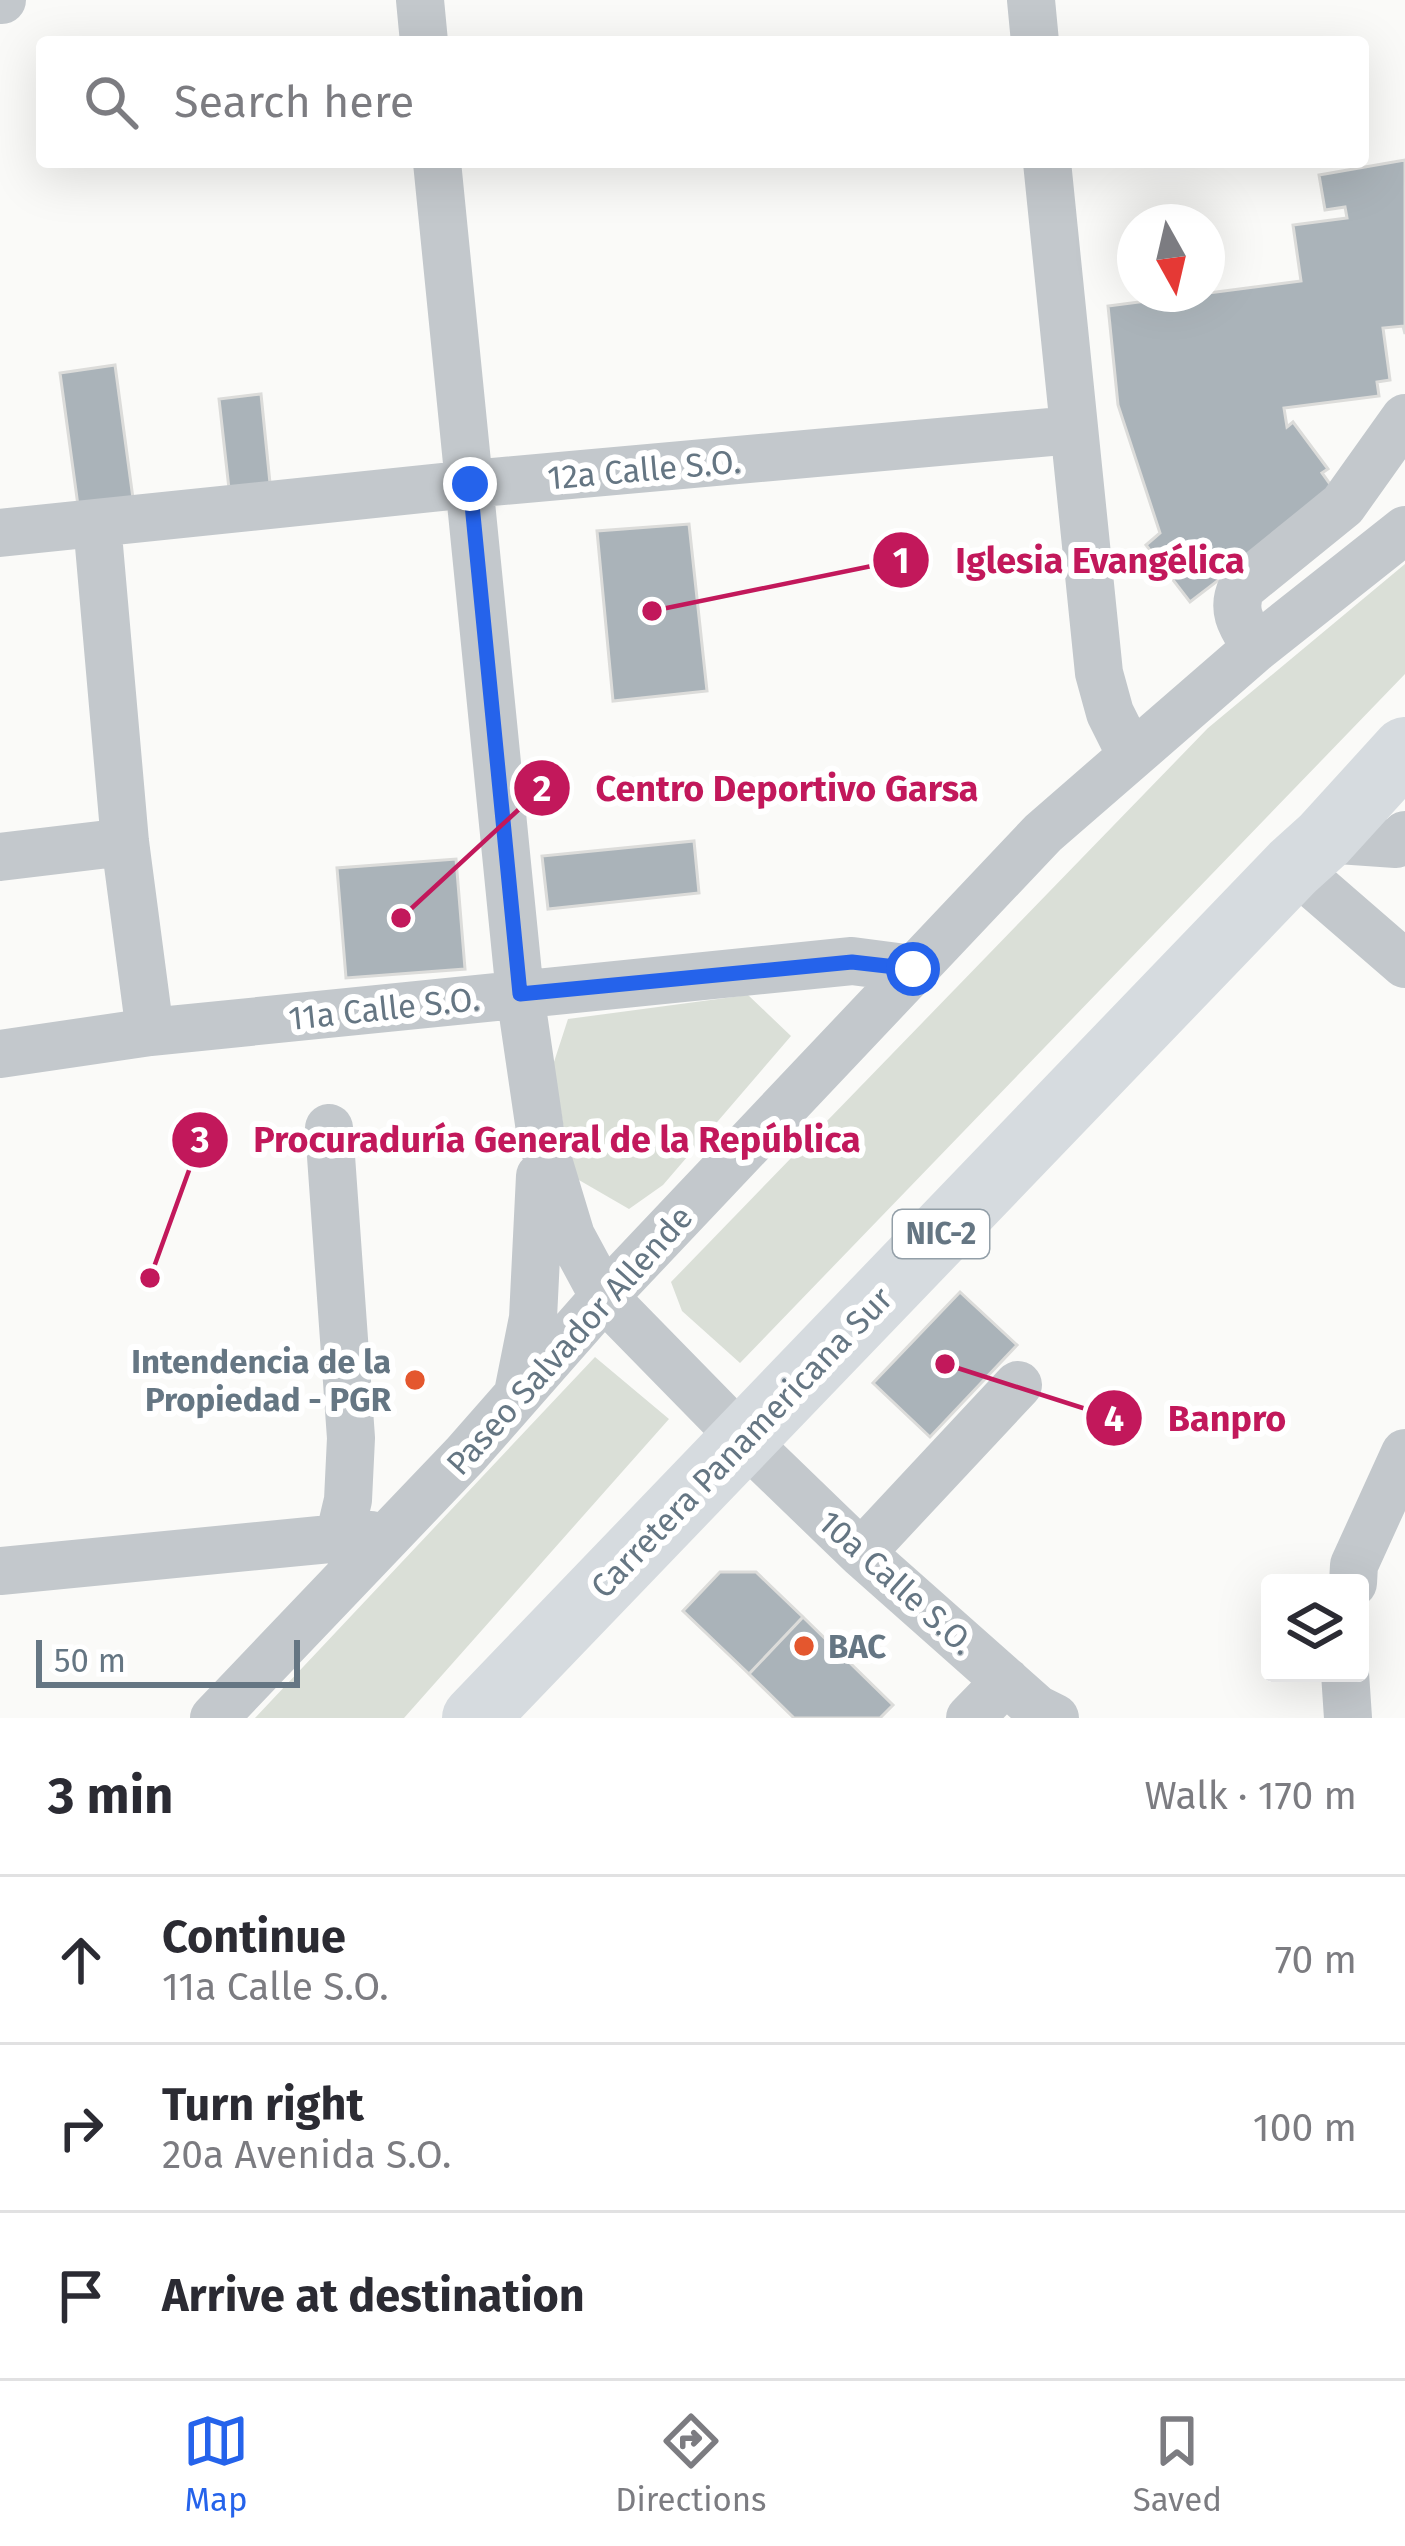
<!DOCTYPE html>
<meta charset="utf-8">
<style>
body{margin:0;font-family:"Fira Sans",sans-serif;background:#f7f7f7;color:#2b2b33}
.controls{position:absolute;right:36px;bottom:36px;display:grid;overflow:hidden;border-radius:12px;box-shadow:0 12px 48px #0002}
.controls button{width:108px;height:108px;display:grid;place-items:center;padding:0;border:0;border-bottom:3px solid #e1e1e2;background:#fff;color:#2b2b33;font:60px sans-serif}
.compass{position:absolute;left:1117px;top:204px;width:108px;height:108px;border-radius:50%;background:#fff;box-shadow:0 12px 48px #0002;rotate:172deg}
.scale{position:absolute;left:36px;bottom:30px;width:264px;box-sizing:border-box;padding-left:12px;border:6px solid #657683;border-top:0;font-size:33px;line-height:42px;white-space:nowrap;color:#657683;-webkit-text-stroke:9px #fff;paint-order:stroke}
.stop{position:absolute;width:36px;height:36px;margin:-27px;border:9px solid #2563eb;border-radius:50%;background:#fff}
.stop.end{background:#2563eb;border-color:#fff;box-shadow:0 3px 12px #0008}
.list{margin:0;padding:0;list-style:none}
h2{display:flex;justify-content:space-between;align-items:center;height:156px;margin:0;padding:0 48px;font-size:51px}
h2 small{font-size:39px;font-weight:400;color:#7c7c81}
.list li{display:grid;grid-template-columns:78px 1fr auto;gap:36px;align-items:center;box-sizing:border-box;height:168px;padding:0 48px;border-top:3px solid #e1e1e2}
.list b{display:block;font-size:45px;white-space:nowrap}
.list p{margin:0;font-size:39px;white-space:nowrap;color:#7c7c81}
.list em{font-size:39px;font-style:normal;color:#7c7c81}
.icon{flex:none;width:66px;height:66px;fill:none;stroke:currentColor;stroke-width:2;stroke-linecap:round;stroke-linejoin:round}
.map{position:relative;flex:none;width:1405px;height:1718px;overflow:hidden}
.search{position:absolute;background:#fff;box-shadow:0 12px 48px #0002;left:36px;right:36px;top:36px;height:132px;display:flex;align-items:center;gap:30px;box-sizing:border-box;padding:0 42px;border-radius:12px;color:#7c7c81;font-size:45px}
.sheet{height:660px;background:#fff}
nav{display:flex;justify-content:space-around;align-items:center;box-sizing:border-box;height:168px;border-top:3px solid #e1e1e2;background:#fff;font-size:33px;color:#7c7c81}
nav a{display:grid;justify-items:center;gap:6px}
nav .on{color:#2563eb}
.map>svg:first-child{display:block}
</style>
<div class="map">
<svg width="1405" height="1718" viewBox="0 0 1405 1718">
<rect width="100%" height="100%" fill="#fafaf8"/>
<path fill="#dadfd7" d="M1405 564V674L740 1363 682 1311 671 1282 1208 728Z
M748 995 791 1036 663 1185 629 1209 572 1176 553 1065 568 1019Z
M595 1357 669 1419 404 1718H255Z"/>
<path fill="#aab3b9" stroke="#dcdcda" stroke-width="3" d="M1405 160V334L1403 326 1383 328 1390 380 1377 382 1379 396 1284 408 1287 427 1293 422 1328 469 1322 473 1335 491 1190 602 1146 545 1160 533 1118 405 1108 306 1301 281 1293 225 1347 218 1345 207 1325 210 1319 175Z
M115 365 134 506 79 513 60 373Z
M261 394 272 503 231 507 219 399Z
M689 524 707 691 613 701 597 531Z
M694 841 699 893 548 909 542 856Z
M456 859 465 969 346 978 337 868Z
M960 1292 1017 1345 930 1437 873 1383Z
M720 1572H756L803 1617 749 1674 683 1611Z
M803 1617 893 1705 880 1718H794L749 1674Z"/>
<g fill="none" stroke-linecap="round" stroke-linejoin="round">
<path stroke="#c3c8cc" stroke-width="48" d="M0 0H2
M420 0 424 42
M1031 0 1035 42
M437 162 520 994 541 1137 571 1236 604 1297 744 1440 861 1553 1037 1709 1055 1718
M1047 162 1099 673 1110 713 1131 755
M97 523 125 842 150 1032
M0 533 470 484 1073 430
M1256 648C1243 627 1230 611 1242 587L1343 505 1405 418
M1324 839 1396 844 1405 835
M0 857 125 842
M1293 867 1405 964
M0 1054 150 1032 852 961 913 969
M329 1128 351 1438 348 1500 339 1538
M518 1393 533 1318 540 1176
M861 1553 1018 1385
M0 1571 371 1535
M1353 1583 1354 1565 1405 1453
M1345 1673 1348 1718
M214 1718 465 1455 604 1297 1043 833 1256 648 1405 530
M970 1718 1006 1681"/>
<path stroke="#d6dbdf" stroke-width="66" d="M475 1718 1293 867 1324 839 1405 750"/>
</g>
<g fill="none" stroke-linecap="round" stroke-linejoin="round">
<path stroke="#2563eb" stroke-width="15" d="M470 484 520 994 852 962 913 969"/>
</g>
<g fill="#e4572e" stroke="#fff" stroke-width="4.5">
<circle cx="415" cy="1380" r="12"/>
<circle cx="804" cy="1646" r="12"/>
</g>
<g text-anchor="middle" stroke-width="12" stroke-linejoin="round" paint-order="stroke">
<rect fill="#fff" stroke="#939fa8" stroke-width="3" x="893" y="1210" width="96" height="48" rx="9"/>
<g font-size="30" font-weight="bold" fill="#657683">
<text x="941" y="1244">NIC-2</text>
</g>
<g font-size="33" fill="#657683" stroke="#fff">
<text transform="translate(644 469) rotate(-5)" y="12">12a Calle S.O.</text>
<text transform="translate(384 1008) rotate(-6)" y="12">11a Calle S.O.</text>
<text transform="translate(569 1340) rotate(-48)" y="12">Paseo Salvador Allende</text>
<text transform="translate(741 1442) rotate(-46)" y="12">Carretera Panamericana Sur</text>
<text transform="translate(897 1582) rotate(42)" y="12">10a Calle S.O.</text>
</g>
<g font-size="33" font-weight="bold" fill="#657683" stroke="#fff" text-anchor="end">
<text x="391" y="1373">Intendencia de la<tspan x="391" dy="38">Propiedad - PGR</tspan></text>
<text x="828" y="1658" text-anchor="start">BAC</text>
</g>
</g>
<path fill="none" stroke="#c2185b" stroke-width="4.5" d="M652 611L901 560M401 918L542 788M150 1278L200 1140M945 1364L1114 1418"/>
<g fill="#c2185b" stroke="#fff" stroke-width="4.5">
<circle cx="652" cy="611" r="12"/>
<circle cx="401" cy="918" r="12"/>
<circle cx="150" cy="1278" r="12"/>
<circle cx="945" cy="1364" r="12"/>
<circle cx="901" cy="560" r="30"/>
<circle cx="542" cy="788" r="30"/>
<circle cx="200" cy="1140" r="30"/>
<circle cx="1114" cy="1418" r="30"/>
</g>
<g font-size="36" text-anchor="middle" font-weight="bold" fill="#fff">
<text x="901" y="573">1</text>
<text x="542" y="801">2</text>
<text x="200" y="1152">3</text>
<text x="1114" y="1431">4</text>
</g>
<g font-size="36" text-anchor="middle" font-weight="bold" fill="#c2185b" stroke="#fff" stroke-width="12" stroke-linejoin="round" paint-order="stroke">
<text x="1100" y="573">Iglesia Evangélica</text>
<text x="787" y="801">Centro Deportivo Garsa</text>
<text x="557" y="1152">Procuraduría General de la República</text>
<text x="1227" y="1431">Banpro</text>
</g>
</svg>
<div class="controls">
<button><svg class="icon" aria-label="layers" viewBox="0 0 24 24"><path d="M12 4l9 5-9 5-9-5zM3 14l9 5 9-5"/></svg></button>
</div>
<svg class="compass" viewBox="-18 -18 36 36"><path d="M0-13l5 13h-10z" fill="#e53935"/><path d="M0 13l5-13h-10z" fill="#7c7c81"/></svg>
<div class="scale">50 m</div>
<div class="stop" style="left:913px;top:969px"></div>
<div class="stop end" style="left:470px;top:484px"></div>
<div class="search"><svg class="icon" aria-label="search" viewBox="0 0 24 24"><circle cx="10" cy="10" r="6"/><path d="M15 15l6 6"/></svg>Search here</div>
</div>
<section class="sheet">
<h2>3 min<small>Walk · 170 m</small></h2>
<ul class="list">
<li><svg class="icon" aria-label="ahead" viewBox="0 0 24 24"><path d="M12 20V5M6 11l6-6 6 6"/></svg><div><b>Continue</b><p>11a Calle S.O.</p></div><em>70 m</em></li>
<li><svg class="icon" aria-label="right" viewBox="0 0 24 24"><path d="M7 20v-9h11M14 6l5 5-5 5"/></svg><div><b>Turn right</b><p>20a Avenida S.O.</p></div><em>100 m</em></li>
<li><svg class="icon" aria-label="arrive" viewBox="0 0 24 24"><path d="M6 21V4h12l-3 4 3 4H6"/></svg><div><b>Arrive at destination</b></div></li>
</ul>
</section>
<nav>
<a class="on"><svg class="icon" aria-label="map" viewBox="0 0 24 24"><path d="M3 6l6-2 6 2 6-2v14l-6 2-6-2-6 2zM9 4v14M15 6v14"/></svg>Map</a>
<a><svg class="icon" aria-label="directions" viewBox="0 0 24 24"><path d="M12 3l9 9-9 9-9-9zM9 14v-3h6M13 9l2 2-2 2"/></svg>Directions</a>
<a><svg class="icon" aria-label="saved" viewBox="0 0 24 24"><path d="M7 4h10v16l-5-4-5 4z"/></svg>Saved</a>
</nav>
